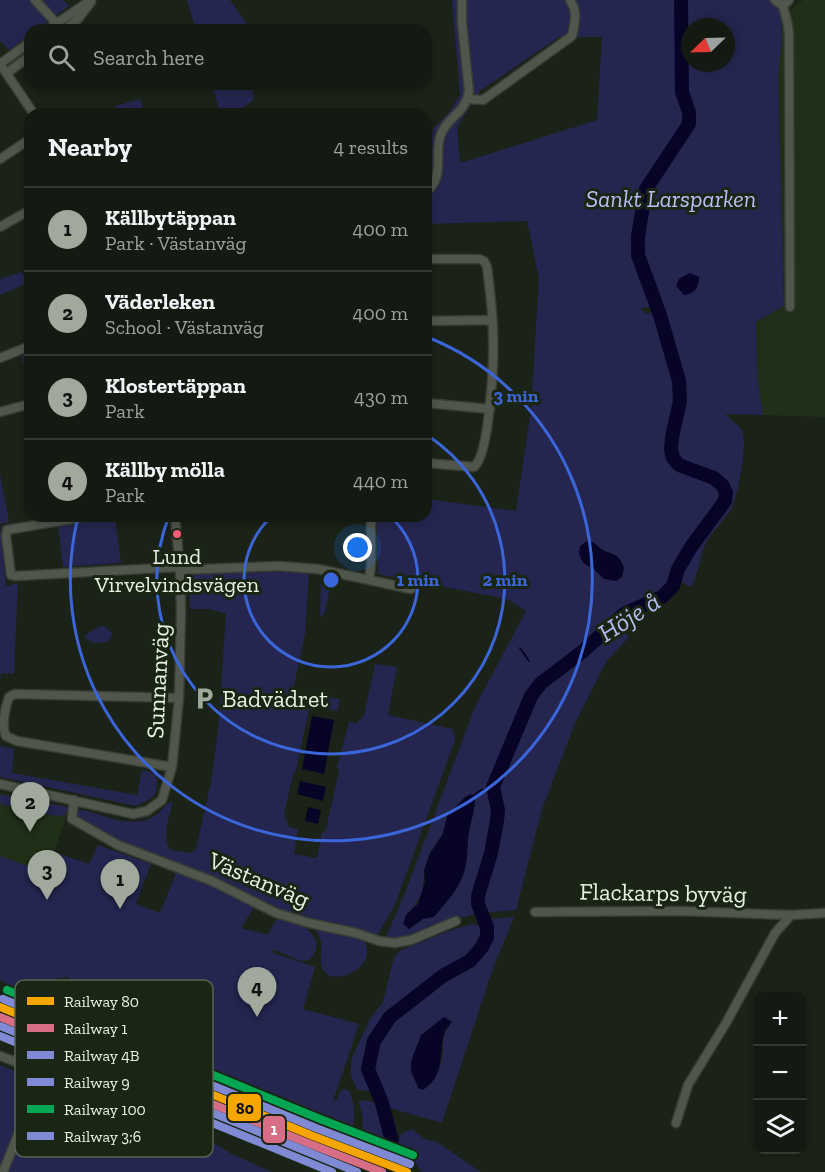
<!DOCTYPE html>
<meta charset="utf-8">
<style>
body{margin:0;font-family:"Zilla Slab",serif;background:#1d231a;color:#f1f3f6}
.controls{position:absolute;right:18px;bottom:18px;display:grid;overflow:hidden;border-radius:12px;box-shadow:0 3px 9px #0003}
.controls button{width:54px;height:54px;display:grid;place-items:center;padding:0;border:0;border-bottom:2px solid #333831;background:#141a11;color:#f1f3f6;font:30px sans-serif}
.compass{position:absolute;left:681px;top:18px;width:54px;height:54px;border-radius:50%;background:#141a11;box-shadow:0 3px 9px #0003;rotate:247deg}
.you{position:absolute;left:358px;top:548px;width:21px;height:21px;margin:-15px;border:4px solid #fff;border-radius:50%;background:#1a73e8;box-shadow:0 0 0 9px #1a73e833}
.badge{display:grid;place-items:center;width:39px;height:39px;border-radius:50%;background:#a0a99c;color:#111;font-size:20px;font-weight:700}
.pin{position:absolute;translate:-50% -50px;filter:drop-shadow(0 2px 3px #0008)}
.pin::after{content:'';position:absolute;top:32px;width:21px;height:18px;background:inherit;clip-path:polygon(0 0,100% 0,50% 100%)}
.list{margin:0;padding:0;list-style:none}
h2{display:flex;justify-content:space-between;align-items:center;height:78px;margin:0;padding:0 24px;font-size:26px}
h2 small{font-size:20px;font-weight:400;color:#9da19f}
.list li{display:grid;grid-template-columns:39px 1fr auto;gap:18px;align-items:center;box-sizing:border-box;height:84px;padding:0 24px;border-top:2px solid #333831}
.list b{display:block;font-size:22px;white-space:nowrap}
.list p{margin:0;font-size:20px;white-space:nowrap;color:#9da19f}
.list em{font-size:20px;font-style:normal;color:#9da19f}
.icon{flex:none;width:33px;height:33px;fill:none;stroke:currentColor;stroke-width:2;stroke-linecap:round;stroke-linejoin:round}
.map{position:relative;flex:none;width:825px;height:1172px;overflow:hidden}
.search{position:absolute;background:#141a11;box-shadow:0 3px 9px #0003;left:24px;top:24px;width:408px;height:66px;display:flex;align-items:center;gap:15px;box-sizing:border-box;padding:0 21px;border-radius:18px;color:#9da19f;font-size:22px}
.panel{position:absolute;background:#141a11;box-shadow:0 3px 9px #0003;left:24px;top:108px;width:408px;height:414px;border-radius:18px}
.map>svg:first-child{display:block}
</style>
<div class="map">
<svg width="825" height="1172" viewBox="0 0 825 1172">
<rect width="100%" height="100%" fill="#1b2217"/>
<path fill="#202f18" d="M803 0H825V417L763 415 757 373 756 322 784 306 778 73 783 15Z
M0 793 69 807 47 874 0 857Z
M0 1004 316 1133 315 1148 311 1157H294L97 1074 0 1037Z"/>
<path fill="#252650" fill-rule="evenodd" d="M0 0H63L69 6 36 30H30V35L9 50 0 41Z
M187 0H230L248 26V30H196Z
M452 0H781L782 40 778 73 784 306 756 322 757 373 763 415 726 414C730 420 739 425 742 431 748 443 738 497 731 509 724 521 712 531 706 543 699 556 699 576 690 587L682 582C682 554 714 525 730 502 733 471 707 469 684 462 679 453 674 441 677 432 679 425 684 419 685 412H683L685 381 657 307 640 308 646 314 654 311C663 333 678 382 676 405 674 420 665 433 667 449 671 479 704 467 719 487 721 491 723 496 722 500 715 519 696 531 686 548 678 562 675 581 663 592 658 596 630 607 622 611L618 624 629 637 606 662 575 723 542 809 516 910 479 913 456 919 405 941 385 939 405 893 475 707 526 611 509 600 491 596 378 574 377 516H426V499L516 511 531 410 539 279 527 221 426 224V172L429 171 433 129 450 111 460 95ZM690 27H726V63H690ZM559 37H602L597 120 460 163 457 127 480 91ZM587 541C595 542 595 544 600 548 609 555 615 551 622 563L604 579 593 568ZM465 796 475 798C475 810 472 819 469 831 467 843 467 856 465 868 460 896 430 914 409 929L406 915C430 893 419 881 429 855 432 848 438 842 442 835 445 829 446 820 448 812L455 809Z
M212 84H251L254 99 239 111 238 114H220Z
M140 99 145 114H119L115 106Z
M21 272 26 279 25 284 0 295V279Z
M30 353V388L21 356Z
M0 474 9 522 0 524Z
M115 518 121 563 63 567 58 526Z
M0 525 6 586 18 583 14 674 1 673 0 680Z
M309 571 305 635 292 694 293 704 309 709 296 770 293 775 284 814 289 827 298 829 294 854 317 858 322 833 326 829 339 771 337 767 349 722 357 723 364 715 375 664 397 667 388 715 453 729 455 740 394 907 376 937 355 928 302 918 255 906 241 928 268 935 276 920C298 917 332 939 309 960L301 961 275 950 270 952 315 967 303 1009 359 1024 333 1101 337 1100 340 1091 344 1089 349 1091C357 1105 354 1126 351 1142L316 1133 137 1060C142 1049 142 1040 148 1030 137 1022 117 1004 105 1002L92 1015H81L69 1010 73 987 69 977 57 978C54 984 51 985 47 989 33 1001 15 987 0 980V856L50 874 57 853 89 864 98 845 151 864 136 904 160 913 176 873 175 871 115 842 75 816 77 809C102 813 125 829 151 818 160 814 165 804 173 801 170 815 161 836 170 850L191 853 196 849 211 783 218 731 226 614 209 609H190L189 574Z
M321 578 329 579 331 582 325 612 322 617 320 614Z
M104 626 112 633 111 638 108 642 93 643 86 639 85 636C91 631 96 627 104 626Z
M316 695 340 699 337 711 314 706Z
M0 746 14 749 12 773 137 795 142 770 156 774C158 796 156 797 136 806L0 777Z
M0 794 67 807 68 810 64 816 49 815 0 804Z
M514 917 492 971 442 1123 390 1108 377 1082 372 1061 380 1038 400 1016 441 984 469 967 481 957 492 936 490 919ZM452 1022C438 1040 446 1044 441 1063 439 1071 435 1078 430 1085L418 1088 411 1068 421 1035 428 1030Z
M472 924 481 926V936L469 953 461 960 437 972 422 989 387 1016 377 1027 366 1047 364 1056 367 1079 372 1092 357 1089 351 1076V1065L353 1055 371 1017 383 1002 394 957 401 950 454 929Z
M316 930 332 931 364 940C367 947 369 955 364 962 359 971 336 982 327 974 316 965 323 954 321 943 321 939 318 934 316 930Z
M0 1065 32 1078 33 1082 0 1170Z
M361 1100C367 1101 374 1101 378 1106 383 1113 390 1150 387 1157L384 1159 360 1148 363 1119 359 1102Z
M33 1123 42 1125 107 1155 138 1136 172 1126 199 1134 232 1154 272 1172H8L26 1127Z
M412 1129 425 1139 437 1142 481 1172H422L413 1160 399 1151 398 1143 401 1134Z"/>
<path fill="#080427" d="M690 273 699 277C699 288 694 294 684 295L676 286 679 279Z
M587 541C595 542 595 544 600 548 612 557 617 549 624 568L622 577 616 581 604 579 593 568 586 565 582 561 579 553 580 546Z
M312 716 334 720 324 774 302 769Z
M300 781 326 787 323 801 297 794Z
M471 794 475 798C475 810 471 820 469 831 467 844 468 857 465 869 460 889 446 902 434 917L423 919 409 929 403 924 406 915 418 904 425 882 424 871 430 853 443 834 448 812C458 808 461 798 471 794Z
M308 807 321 810 318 824 305 821Z
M444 1017 452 1022C449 1026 445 1029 444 1034 438 1056 446 1074 423 1090L418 1088C417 1082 411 1075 411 1069 410 1058 418 1045 421 1035Z"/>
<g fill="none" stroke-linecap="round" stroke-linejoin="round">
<path stroke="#080427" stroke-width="2" d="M520 648 529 661
M473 796 481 790 493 789"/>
<path stroke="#080427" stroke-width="14" d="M390 1172 392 1141 382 1103 368 1069 374 1041 390 1017 444 975 470 961 482 947 487 937V927L478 904V896L491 853 497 821 498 810 493 787 531 696 541 683 582 652 624 614 662 597 673 586 678 569 691 547 725 501 726 493 723 486 714 478 679 465 673 458 671 450 672 437 680 401 679 381 660 315 638 255V236L646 189 689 124V112L682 92 681 0"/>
<defs>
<path id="minor" d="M35 0 59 26
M775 0 783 6 789 0
M783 6 788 25 789 36 790 307
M47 30 91 0
M64 30 78 19 91 2
M0 64 34 114
M0 64 30 42
M7 73 30 56
M468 99 483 100 572 36C575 23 578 12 570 0
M0 159 30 139
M426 192C446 176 433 154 441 134 448 116 466 113 469 91L462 23V0
M0 227 30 210
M426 259H479L484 261 487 267C490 290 493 313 493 336 494 359 490 454 474 467L426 463
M426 321 492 320
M0 358 30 346
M426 403 490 409
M0 412 30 404
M88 516 7 530 6 536 11 575 16 576 179 567
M180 570 279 566 318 569 411 589
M369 579 371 565V516
M172 767 17 741 6 736C1 725 5 709 9 697L15 694 179 698
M0 784 133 814 147 811 162 800 172 767 179 698 181 612 180 570 175 516
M74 800 72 819 118 845 212 881 276 913 309 923 356 933 379 941 395 943 411 940 456 921
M535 912 679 911 791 915 825 913
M0 1056 43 1072 3 1172
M676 1123 688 1085 726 1023 775 933 791 915"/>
</defs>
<use href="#minor" stroke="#373d34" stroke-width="11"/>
<use href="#minor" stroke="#51564d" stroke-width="8"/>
<path stroke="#575e54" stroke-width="2" stroke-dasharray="8 8" stroke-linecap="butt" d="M0 1013 205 1098 394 1172
M0 1025 234 1119"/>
<defs>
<path id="rail-1" d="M0 1007 313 1136 407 1172"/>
<path id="rail-2" d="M0 1017 310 1144 382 1172"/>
<path id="rail-3" d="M3 999 316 1128 410 1164"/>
<path id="rail-4" d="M0 1026 357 1172"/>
<path id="rail-5" d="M7 990 320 1119 413 1155"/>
<path id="rail-6" d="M0 1036 332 1172"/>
</defs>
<use href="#rail-1" stroke="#1a2613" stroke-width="12"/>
<use href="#rail-2" stroke="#1a2613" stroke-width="12"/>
<use href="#rail-3" stroke="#1a2613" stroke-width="12"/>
<use href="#rail-4" stroke="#1a2613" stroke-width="12"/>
<use href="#rail-5" stroke="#1a2613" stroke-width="12"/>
<use href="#rail-6" stroke="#1a2613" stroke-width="12"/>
<use href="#rail-1" stroke="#f7a600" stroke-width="8"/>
<use href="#rail-2" stroke="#d86e85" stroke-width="8"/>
<use href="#rail-3" stroke="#808ad4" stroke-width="8"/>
<use href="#rail-4" stroke="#808ad4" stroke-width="8"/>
<use href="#rail-5" stroke="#00a651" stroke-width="8"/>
<use href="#rail-6" stroke="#808ad4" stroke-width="8"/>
</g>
<g fill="none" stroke="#3b66da" stroke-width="3">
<path d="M390 516A87 87 0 1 1 272 516"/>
<path d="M427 435A174 174 0 1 1 169 516"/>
<path d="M427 337A261 261 0 1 1 78 517"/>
</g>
<defs>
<symbol id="parking-bare" viewBox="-9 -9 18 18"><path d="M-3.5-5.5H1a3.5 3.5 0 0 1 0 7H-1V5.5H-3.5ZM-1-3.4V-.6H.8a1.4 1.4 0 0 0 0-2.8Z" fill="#a0a99c" stroke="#1a2613" stroke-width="2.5" paint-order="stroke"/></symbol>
</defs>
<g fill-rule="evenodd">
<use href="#parking-bare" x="188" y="682" width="33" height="33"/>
</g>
<circle fill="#f75a77" stroke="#1a2613" stroke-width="2" cx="177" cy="534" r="5"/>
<g text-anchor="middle" stroke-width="6" stroke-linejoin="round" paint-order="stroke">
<g font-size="22" fill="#e8f1e4" stroke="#1a2613">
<text x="177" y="564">Lund<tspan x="177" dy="28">Virvelvindsvägen</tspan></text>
</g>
<g font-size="24" font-style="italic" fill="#b8bff7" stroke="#1a2613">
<text x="671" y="207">Sankt Larsparken</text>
</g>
<g font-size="24" fill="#e8f1e4" stroke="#1a2613">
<text transform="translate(158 681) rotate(-87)" y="8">Sunnanväg</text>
<text transform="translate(259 880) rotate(23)" y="8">Västanväg</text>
<text transform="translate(663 893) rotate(1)" y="8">Flackarps byväg</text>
</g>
<g font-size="24" fill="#e8f1e4" stroke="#1a2613" text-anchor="start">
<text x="222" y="707">Badvädret</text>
</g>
<g font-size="26" font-style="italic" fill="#b5bcf4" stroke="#1a2613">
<text transform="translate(629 617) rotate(-33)" y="9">Höje å</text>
</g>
</g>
<rect x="15" y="980" width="198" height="177" rx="9" fill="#1a2613" stroke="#586352" stroke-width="1.5"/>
<rect x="27" y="997" width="27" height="8" fill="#f7a600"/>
<rect x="27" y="1024" width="27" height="8" fill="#d86e85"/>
<rect x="27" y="1051" width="27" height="8" fill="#808ad4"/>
<rect x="27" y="1078" width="27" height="8" fill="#808ad4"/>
<rect x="27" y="1105" width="27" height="8" fill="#00a651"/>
<rect x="27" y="1132" width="27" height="8" fill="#808ad4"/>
<g font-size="16" fill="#e8f1e4">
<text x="64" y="1007">Railway 80</text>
<text x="64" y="1034">Railway 1</text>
<text x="64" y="1061">Railway 4B</text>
<text x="64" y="1088">Railway 9</text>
<text x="64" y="1115">Railway 100</text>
<text x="64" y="1142">Railway 3;6</text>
</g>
<circle cx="331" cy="580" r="9" fill="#3b66da" stroke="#1a2613" stroke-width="3"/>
<g font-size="18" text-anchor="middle" font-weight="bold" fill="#3b66da" stroke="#1a2613" stroke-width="6" stroke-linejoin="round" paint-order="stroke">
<text x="516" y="402">3 min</text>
<text x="418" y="586">1 min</text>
<text x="505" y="586">2 min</text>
</g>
<g stroke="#1a2613" stroke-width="2">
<rect x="227" y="1093" width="35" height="29" rx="6" fill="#f7a600"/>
<rect x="262" y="1115" width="24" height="29" rx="6" fill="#d86e85"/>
</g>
<g font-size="16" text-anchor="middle" font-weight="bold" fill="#fff">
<text x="274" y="1135">1</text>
</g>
<g font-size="16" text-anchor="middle" font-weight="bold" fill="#111">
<text x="245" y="1114">80</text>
</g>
</svg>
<div class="controls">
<button>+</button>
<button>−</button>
<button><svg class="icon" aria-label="layers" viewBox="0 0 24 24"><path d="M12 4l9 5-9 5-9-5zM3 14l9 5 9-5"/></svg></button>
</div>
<svg class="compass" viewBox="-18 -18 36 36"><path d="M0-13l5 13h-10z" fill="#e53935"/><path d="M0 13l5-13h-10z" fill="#9da19f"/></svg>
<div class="you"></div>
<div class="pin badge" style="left:120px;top:909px">1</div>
<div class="pin badge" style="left:30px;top:832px">2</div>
<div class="pin badge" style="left:47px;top:900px">3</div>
<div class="pin badge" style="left:257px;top:1017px">4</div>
<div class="search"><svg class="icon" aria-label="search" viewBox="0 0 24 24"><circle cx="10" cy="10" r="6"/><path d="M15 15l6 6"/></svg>Search here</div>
<section class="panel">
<h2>Nearby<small>4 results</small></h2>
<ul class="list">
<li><span class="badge">1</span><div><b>Källbytäppan</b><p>Park · Västanväg</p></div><em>400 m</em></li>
<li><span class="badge">2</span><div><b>Väderleken</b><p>School · Västanväg</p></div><em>400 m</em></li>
<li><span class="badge">3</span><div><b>Klostertäppan</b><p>Park</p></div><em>430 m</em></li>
<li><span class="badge">4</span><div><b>Källby mölla</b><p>Park</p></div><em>440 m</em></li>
</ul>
</section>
</div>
